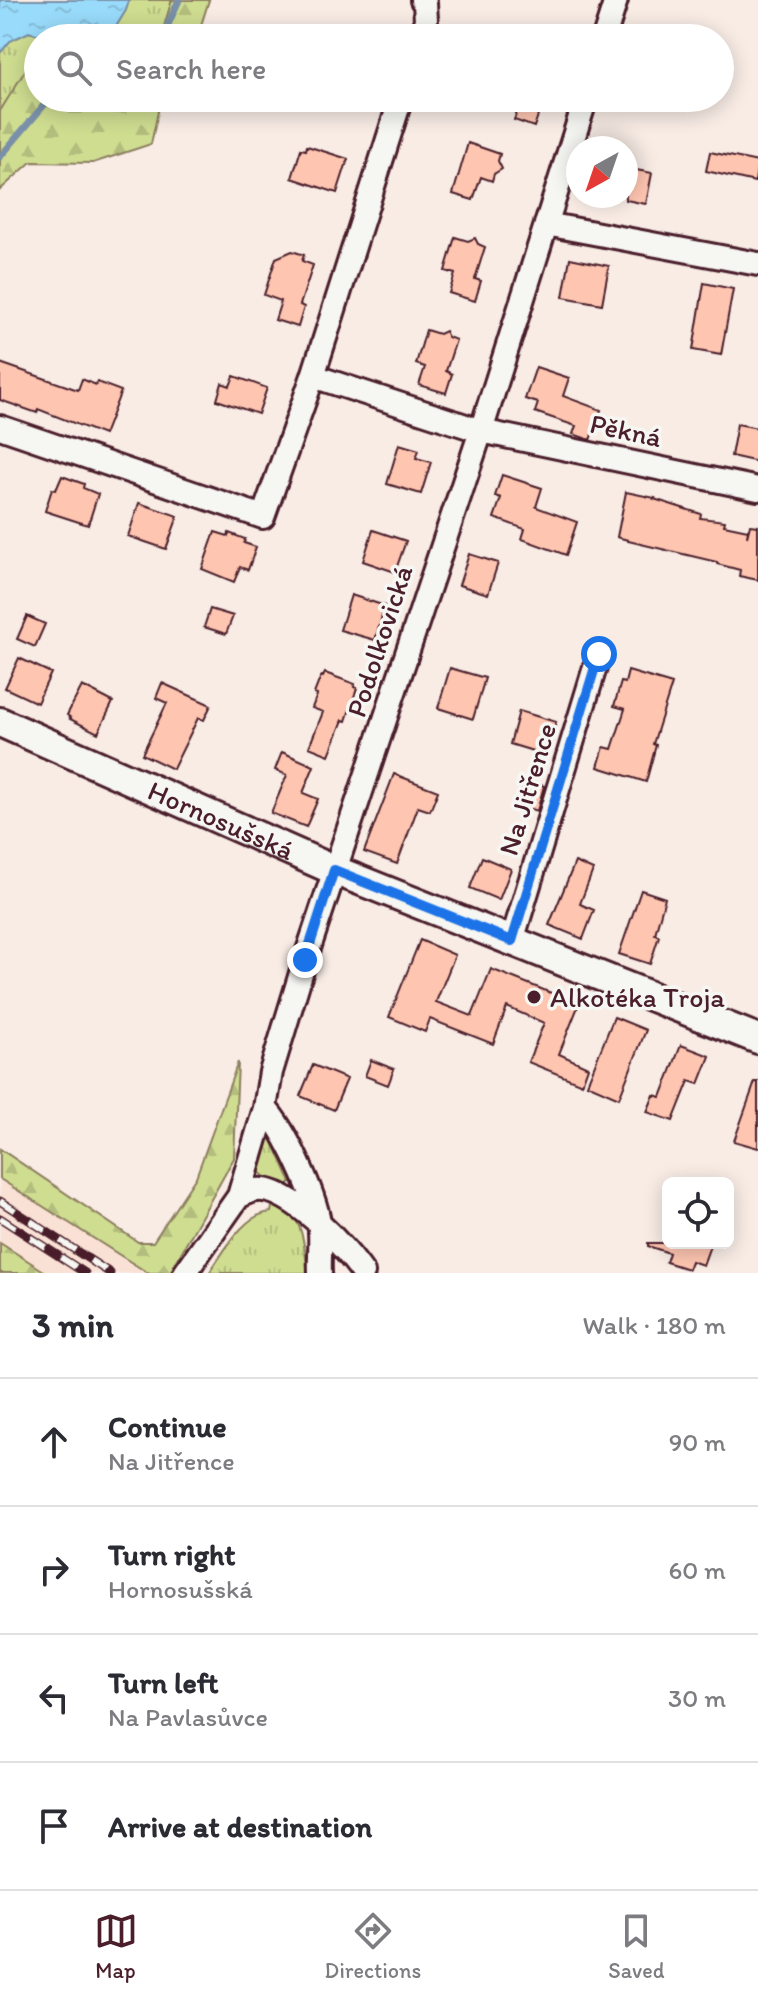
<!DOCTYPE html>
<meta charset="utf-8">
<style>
body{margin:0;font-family:Itim,sans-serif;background:#f2f2f3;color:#2b2b33}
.controls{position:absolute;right:24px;bottom:24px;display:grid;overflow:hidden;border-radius:12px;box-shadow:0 4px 20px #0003}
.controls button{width:72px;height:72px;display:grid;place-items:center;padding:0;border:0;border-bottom:2px solid #e1e1e2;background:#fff;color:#2b2b33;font:40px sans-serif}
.compass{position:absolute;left:566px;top:136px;width:72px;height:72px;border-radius:50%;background:#fff;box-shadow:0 4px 20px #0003;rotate:220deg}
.stop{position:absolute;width:24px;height:24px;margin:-18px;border:6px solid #1a73e8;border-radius:50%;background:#fff}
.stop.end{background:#1a73e8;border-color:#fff;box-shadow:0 2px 8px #0008}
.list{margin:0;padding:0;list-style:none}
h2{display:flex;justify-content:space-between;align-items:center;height:104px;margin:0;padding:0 32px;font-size:34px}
h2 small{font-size:26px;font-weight:400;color:#7c7c81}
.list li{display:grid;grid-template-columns:52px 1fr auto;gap:24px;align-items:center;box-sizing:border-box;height:128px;padding:0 32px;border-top:2px solid #e1e1e2}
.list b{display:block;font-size:30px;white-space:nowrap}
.list p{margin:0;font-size:26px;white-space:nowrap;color:#7c7c81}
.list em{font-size:26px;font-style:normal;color:#7c7c81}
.icon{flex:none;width:44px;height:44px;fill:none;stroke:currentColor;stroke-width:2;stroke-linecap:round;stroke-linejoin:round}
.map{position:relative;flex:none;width:758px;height:1273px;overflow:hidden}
.search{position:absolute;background:#fff;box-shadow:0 4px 20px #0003;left:24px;right:24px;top:24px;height:88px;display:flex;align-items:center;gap:20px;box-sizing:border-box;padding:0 28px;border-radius:44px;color:#7c7c81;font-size:30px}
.sheet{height:616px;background:#fff}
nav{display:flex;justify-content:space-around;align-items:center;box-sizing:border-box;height:112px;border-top:2px solid #e1e1e2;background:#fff;font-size:22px;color:#7c7c81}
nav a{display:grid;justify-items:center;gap:4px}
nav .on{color:#4a1f2b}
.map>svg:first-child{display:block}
</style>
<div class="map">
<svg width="758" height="1273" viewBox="0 0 758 1273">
<defs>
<pattern id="grass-tufts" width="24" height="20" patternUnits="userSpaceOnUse" patternTransform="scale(2)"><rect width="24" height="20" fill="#cfdd91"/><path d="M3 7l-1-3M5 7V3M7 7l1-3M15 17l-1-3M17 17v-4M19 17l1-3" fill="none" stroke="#b3bd7d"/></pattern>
<pattern id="forest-firs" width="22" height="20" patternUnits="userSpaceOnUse" patternTransform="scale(2)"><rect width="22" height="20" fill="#cfdd91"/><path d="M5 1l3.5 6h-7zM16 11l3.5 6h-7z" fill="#b3bd7d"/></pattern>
<pattern id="water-ripples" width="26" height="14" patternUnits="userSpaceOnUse" patternTransform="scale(2)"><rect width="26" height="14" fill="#99dbfb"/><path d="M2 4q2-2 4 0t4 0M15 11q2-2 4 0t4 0" fill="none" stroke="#85bcd7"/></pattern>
</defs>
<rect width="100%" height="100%" fill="#f8ece5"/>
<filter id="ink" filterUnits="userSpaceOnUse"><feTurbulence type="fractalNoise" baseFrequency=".0125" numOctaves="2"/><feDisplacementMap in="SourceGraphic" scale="16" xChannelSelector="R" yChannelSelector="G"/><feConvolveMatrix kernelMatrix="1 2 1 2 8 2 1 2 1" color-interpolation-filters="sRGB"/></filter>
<g filter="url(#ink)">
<path fill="#fae1d5" d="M0 1179 47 1209 148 1273H47L18 1254 0 1243Z"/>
<path fill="url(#grass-tufts)" stroke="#8c7e5e" stroke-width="2" d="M129 0H172L163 30 156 38H109L126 10Z
M29 32 50 38H38V68L31 66 0 111V53L10 41Z
M268 1136 271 1138 291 1182 288 1185 265 1177 258 1171Z
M275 1206C305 1211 304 1249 308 1273H209C224 1252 243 1214 271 1212L272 1207Z"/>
<path fill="url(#forest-firs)" stroke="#8c7e5e" stroke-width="2" d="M172 0H209L197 38H156L163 30Z
M28 66 38 68V98H161L151 144 93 163 31 162 0 190V111Z
M238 1062 234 1158 170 1273H148L0 1179V1149L138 1242H153L196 1177Z
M0 1243 47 1273H0Z"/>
<path fill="url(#water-ripples)" stroke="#7990a8" stroke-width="2" d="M0 0H129L126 10 109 38H50L29 32 10 41 0 53Z"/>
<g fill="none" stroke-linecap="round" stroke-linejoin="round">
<path stroke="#7990a8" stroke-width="7" d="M162 38 179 0
M0 157 50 98"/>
</g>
<path fill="#fec6b1" stroke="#4a1f2b" stroke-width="2" d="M522 98H544L534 127 514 120Z
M468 143 500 154 498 161 502 169 494 174 492 181 481 177 473 200 453 194Z
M307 146 348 159 337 193 292 178 301 149 306 150Z
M710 152 758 162 755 182 706 171Z
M626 168 652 173 646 204 626 200Z
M455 237 468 241 475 238 478 244 485 247 475 279 481 281 475 301 449 293 455 274 445 271Z
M292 251 304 255 302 261 313 265 300 305 304 307 298 327 275 320 281 301 264 295 276 258Z
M570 258 609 266 602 304 563 297Z
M704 283 733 289 721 355 693 350Z
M426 330 439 334 445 331 448 337 456 340 446 371 452 374 446 393 419 385 425 367 416 364Z
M0 363 78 390 82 379 96 385 97 382 121 391 104 435 38 409 37 413 0 400Z
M536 367 569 378 563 396 601 410 590 440 573 434 576 426 535 412 538 403 525 399Z
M234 376 267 388 258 414 217 400 222 383 230 386Z
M737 424 758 428V462L731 456Z
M399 444 419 450 416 458 431 462 421 494 387 484Z
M502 475 542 488 536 507 577 522 566 555 522 539 525 529 494 518 501 498 495 496Z
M62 476 84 484 83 488 98 494 88 525 45 511 52 489 56 490Z
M626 492 655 498 654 499 701 514 700 518 725 521 724 525 748 530 747 537 750 525 758 526V580L739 576 740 570 717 564V562L628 541V540L617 537Z
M139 503 178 516 166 549 128 536Z
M373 530 406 541 395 572 363 561Z
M215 532 228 536 229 533 245 539 244 543 256 547 248 570 240 567 234 582 202 569Z
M469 554 498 563 488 594 459 585Z
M351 595 385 606 375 640 340 630Z
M210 609 233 616 226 634 204 627Z
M27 616 45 624 35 647 17 639Z
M19 658 51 673 37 703 5 688Z
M450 668 485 678 473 719 438 708Z
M628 671 672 684 653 744 656 745 646 782 598 767 604 747 612 749 625 709 614 706 621 682 625 683Z
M325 673 355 684 354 687 357 688 346 721 343 720 329 755 309 747 323 712 312 708 317 695 314 694 321 676 323 677Z
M162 683 211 705 204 720 198 718 173 769 142 754 167 703 156 698Z
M82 686 113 702 98 733 70 719 71 718 67 715Z
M519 711 556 722 546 755 510 744Z
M282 752 314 766 303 793 318 799 306 827 271 813 287 775 275 770Z
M394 774 438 791 430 811 418 807 397 864 364 852Z
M526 780 544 786 537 811 517 805Z
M482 857 511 869 499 900 470 888Z
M575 862 593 870 580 904 594 910 583 939 549 925Z
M641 890 665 898 655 934 659 936 650 964 619 954Z
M420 940 455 955 436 1002 472 1016 491 969 579 1004 559 1054 588 1067 582 1084 528 1062 544 1023 507 1007 493 1044 430 1019 425 1032 389 1017Z
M614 1017 646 1030 619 1098 587 1084Z
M681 1045 710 1056 699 1084 689 1081 673 1121 647 1112 654 1095 661 1097Z
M371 1060 394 1069 388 1085 365 1076Z
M313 1065 347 1079 334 1110 300 1096Z
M755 1082H758V1148L734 1141Z
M648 1243H711L703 1265 691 1261 688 1269 666 1262 669 1253 648 1246Z"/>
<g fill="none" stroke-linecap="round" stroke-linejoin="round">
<defs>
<path id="minor" d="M420 38 426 20 425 3 422 0
M604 38 616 0
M546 224 758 264
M313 376 401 98
M0 427 263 517 313 376 481 431 758 489
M512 941 599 654
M265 1108C286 1131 314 1192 319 1222 322 1238 319 1257 320 1273
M239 1196C245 1194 252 1190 257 1190 290 1186 346 1248 363 1273
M185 1273 239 1196 265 1108 271 1072 305 960 481 431 586 98"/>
<g id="tertiary">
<path id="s1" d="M0 722 334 870 758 1039"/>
</g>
</defs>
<use href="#minor" stroke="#4a1f2b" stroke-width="28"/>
<use href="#tertiary" stroke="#4a1f2b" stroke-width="34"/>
<use href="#minor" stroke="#f6f6f2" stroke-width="22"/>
<use href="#tertiary" stroke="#f6f6f2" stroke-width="28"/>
<defs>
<path id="rail" d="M0 1201 110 1273
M0 1218 85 1273"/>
</defs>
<use href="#rail" stroke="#4a1f2b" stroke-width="9"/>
<use href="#rail" stroke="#f6f6f2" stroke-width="6" stroke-dasharray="18" stroke-linecap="butt"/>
</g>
</g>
<g fill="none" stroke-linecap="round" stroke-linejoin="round" filter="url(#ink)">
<path stroke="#1a73e8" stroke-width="10" d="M305 960 334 870 512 941 599 654"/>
</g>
<circle fill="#4a1f2b" stroke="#f6f6f2" stroke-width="3" cx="534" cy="997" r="8"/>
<g text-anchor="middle" stroke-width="7" stroke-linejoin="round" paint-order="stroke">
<g font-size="28" fill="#4a1f2b" stroke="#f6f6f2">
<text transform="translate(626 430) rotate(12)" y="10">Pěkná</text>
<text transform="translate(379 641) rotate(-72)" y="10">Podolkovická</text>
<text transform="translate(527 789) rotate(-73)" y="10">Na Jitřence</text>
<text dy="10" stroke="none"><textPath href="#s1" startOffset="242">Hornosušská</textPath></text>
</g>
<g font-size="28" fill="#4a1f2b" stroke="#f6f6f2" text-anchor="start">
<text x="550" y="1007">Alkotéka Troja</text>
</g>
</g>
</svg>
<div class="controls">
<button><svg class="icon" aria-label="locate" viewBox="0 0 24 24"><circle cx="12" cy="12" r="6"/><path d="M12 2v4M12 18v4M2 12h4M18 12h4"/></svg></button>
</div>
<svg class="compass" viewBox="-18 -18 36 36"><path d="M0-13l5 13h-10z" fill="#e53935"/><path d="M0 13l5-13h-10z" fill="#7c7c81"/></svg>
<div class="stop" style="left:599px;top:654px"></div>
<div class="stop end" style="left:305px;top:960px"></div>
<div class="search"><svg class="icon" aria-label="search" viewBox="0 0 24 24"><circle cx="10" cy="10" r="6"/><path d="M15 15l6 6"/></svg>Search here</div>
</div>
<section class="sheet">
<h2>3 min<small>Walk · 180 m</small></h2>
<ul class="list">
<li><svg class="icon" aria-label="ahead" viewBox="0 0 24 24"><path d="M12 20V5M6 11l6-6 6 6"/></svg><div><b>Continue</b><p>Na Jitřence</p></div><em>90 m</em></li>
<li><svg class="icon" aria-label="right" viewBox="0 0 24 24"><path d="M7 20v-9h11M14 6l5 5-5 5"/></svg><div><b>Turn right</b><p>Hornosušská</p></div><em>60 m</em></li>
<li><svg class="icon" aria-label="left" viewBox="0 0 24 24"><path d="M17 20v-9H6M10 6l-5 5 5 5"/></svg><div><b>Turn left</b><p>Na Pavlasůvce</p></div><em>30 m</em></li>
<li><svg class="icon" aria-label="arrive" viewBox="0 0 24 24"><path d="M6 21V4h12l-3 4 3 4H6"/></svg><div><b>Arrive at destination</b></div></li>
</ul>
</section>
<nav>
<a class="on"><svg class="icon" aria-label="map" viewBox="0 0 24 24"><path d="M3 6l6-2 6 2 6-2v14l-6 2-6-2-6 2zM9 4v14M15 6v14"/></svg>Map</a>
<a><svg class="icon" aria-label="directions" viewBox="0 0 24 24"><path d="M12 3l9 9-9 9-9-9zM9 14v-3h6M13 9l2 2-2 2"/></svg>Directions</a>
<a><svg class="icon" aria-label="saved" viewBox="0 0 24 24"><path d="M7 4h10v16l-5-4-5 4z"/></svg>Saved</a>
</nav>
